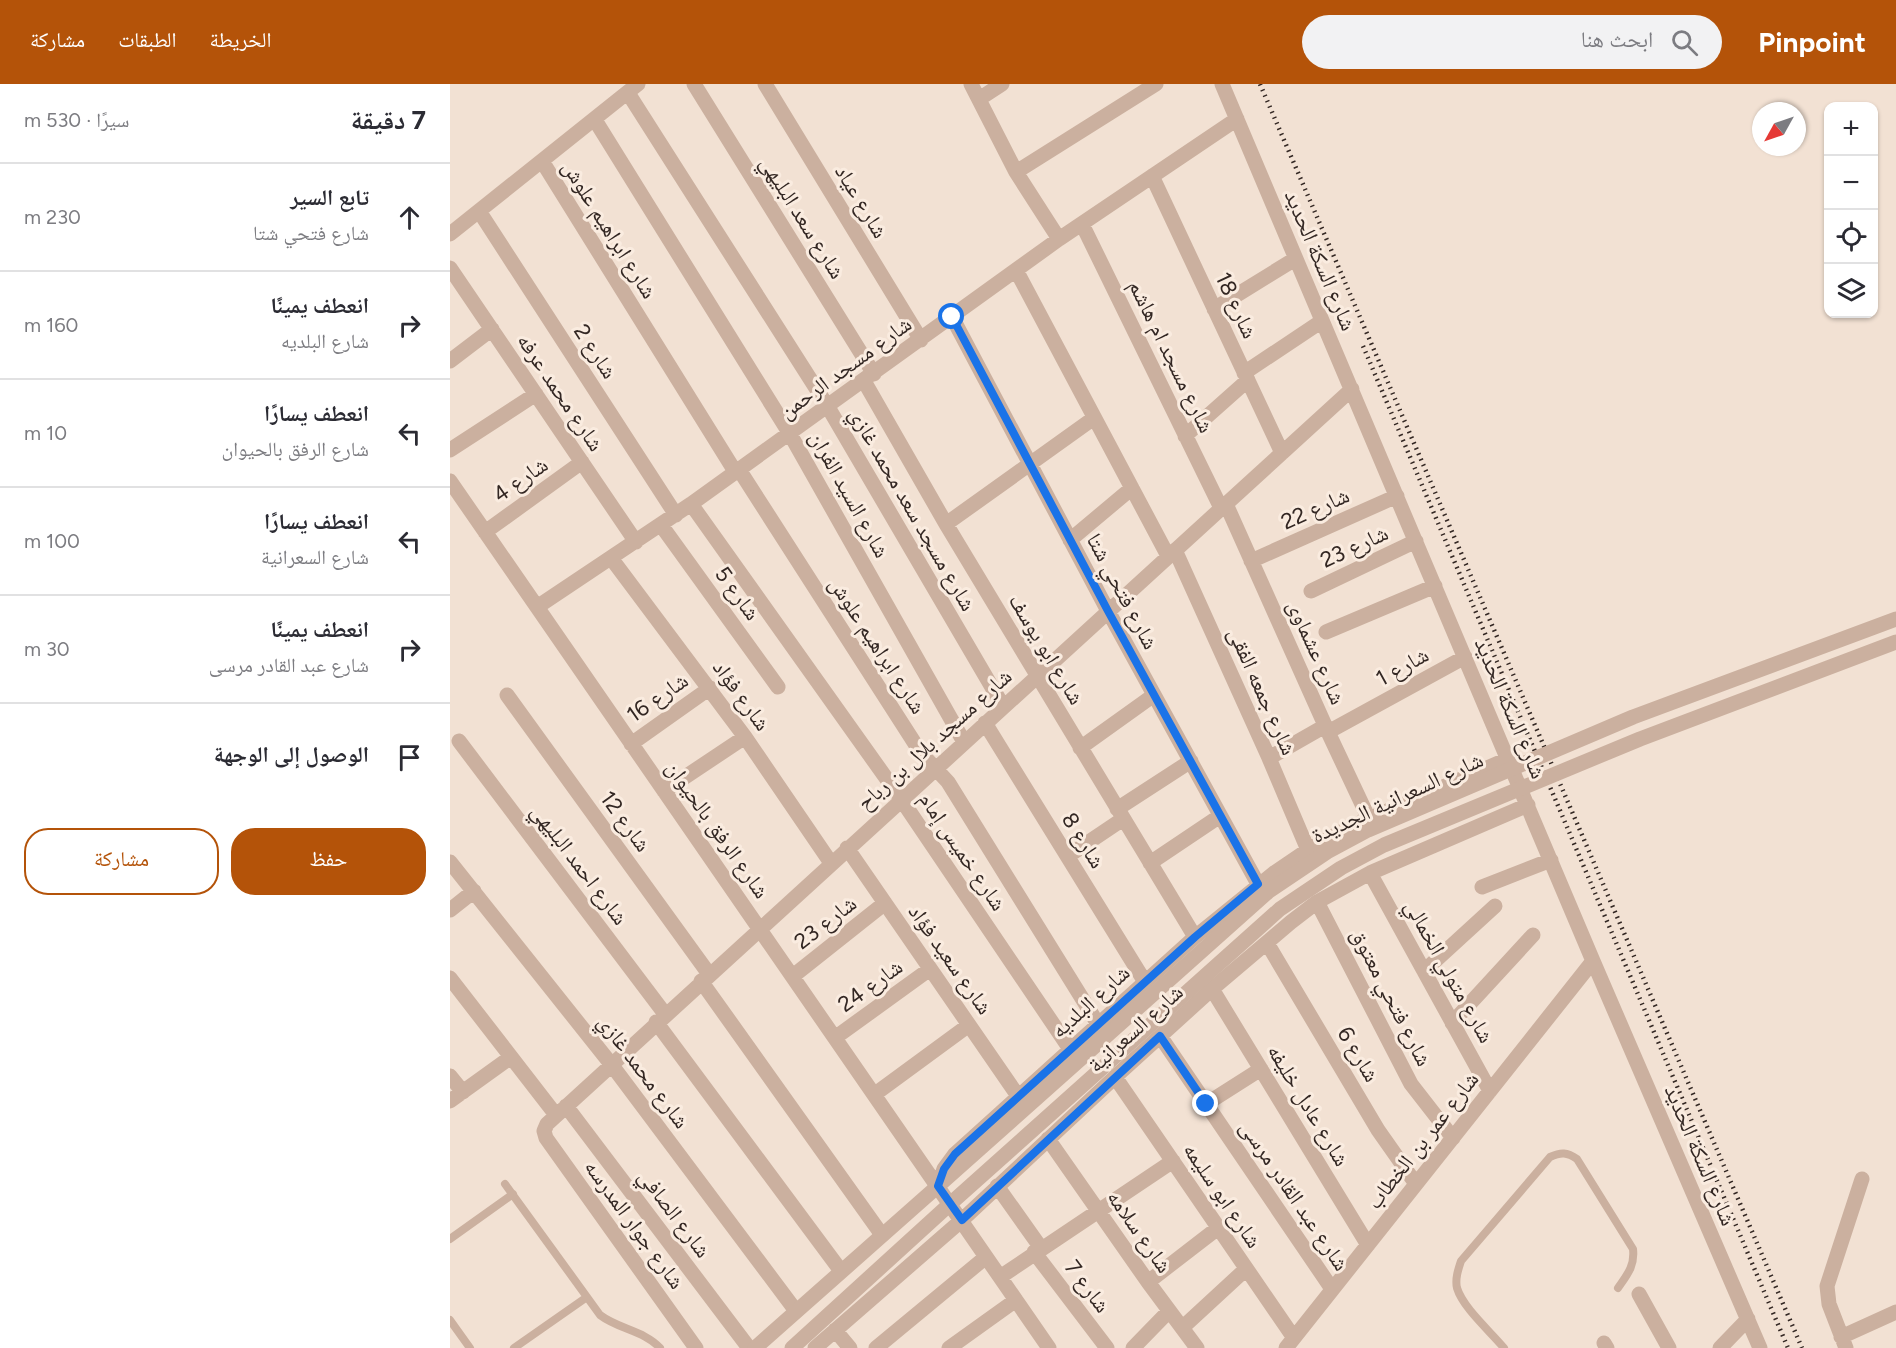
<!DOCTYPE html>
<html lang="ar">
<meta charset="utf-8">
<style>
body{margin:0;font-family:Figtree,"Noto Naskh Arabic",sans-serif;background:#f2f2f3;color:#2b2b33;direction:rtl}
.controls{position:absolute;right:18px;top:18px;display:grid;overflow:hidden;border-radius:12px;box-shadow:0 2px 4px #0004}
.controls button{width:54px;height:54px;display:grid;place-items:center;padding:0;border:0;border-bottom:2px solid #e1e1e2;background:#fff;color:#2b2b33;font:30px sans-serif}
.compass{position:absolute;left:1302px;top:18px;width:54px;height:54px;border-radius:50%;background:#fff;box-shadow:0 2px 4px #0004;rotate:230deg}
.stop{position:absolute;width:18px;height:18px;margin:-14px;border:4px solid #1a73e8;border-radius:50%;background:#fff}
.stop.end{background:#1a73e8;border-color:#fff;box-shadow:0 2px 6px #0008}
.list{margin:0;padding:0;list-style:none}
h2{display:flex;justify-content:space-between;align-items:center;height:78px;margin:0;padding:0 24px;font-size:26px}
h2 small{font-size:20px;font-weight:400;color:#7c7c81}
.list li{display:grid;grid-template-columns:39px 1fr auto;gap:18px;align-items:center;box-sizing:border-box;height:108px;padding:0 24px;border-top:2px solid #e1e1e2}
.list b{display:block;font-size:22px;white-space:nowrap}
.list p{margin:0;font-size:20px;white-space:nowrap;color:#7c7c81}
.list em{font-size:20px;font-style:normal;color:#7c7c81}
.actions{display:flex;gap:12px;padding:18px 24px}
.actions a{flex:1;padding:14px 0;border:2px solid #b45309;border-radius:24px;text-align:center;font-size:21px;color:#b45309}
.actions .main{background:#b45309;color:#fff}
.icon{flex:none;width:33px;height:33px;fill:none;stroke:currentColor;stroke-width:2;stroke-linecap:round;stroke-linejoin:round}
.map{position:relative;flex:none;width:1446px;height:1264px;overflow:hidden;direction:ltr}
header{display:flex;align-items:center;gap:36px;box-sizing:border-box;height:84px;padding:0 30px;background:#b45309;color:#fff}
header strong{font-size:28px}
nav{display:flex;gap:33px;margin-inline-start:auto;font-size:21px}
.search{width:420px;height:54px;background:#f2f2f3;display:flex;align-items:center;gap:15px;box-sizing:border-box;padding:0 21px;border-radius:33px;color:#7c7c81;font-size:22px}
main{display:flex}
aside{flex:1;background:#fff}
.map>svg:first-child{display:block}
</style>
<header>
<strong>Pinpoint</strong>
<div class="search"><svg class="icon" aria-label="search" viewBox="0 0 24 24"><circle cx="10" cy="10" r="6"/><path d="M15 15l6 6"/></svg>ابحث هنا</div>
<nav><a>الخريطة</a><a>الطبقات</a><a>مشاركة</a></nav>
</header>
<main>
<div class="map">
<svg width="1446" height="1264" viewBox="0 0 1446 1264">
<rect width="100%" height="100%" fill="#f2e1d3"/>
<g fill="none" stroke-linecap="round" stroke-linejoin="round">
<path stroke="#cbb09f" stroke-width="8" d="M55 1100 150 1231C168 1245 195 1247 210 1264
M0 1155 63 1110
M0 1236 20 1264
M64 1264 137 1213
M1054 1264C1041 1248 1013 1224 1007 1204 1005 1195 1008 1186 1011 1177L1100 1073C1111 1068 1117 1068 1127 1075L1183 1165C1185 1182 1177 1191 1168 1204"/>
<path stroke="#cbb09f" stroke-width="15" d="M244 0 424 290
M315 0 471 256
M521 0 566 88 609 155
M772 0 1143 877 1310 1264
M178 9 378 323 553 622
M529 15 552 0
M145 36 340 350 514 658
M92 77 286 389
M566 88 706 0
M702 92 832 369
M29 127 226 431
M632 140 771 424
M0 150 188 0
M0 184 186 458
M566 186 718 472
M764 225 845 175
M502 233 658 527 808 800
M0 277 42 245
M794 289 872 237
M414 297 496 440 745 853
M735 352 798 296
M0 366 86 310
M290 387 471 669 498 698 648 940
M0 397 599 1264
M241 420 451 715 620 965
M776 420 878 648 919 735
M496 440 644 334
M211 441 328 603
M35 448 132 378
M620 456 682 404
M725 466 819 674 858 766
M161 474 295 653 381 779
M801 477 947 412
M861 507 966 457
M87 523 241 420 609 155 787 35
M876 548 985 502
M57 611 259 890
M535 639 695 898
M878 648 1015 573
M9 657 215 930
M181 660 260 604
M630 664 704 611
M819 674 875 642
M214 707 295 653
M667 725 741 677
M397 764 568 1012
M618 772 673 735
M0 778 161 980 346 1227
M700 779 770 732
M920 789 1040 1007
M1032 803 1101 776
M867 818 961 1000 1003 1054
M0 826 24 807
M817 859 928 1046 966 1100
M974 887 1045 822
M343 892 435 819
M0 894 106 1031
M251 897 432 1151
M762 905 918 1161
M206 938 391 1187
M1002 939 1083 851
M710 952 882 1205
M386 953 480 885
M0 992 13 1008
M665 993 844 1254
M425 1010 519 941
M0 1017 61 973
M756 1020 811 985
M116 1022 299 1264
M598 1055 698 1198 747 1264
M488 1102 494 1085 505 1070 745 853 824 789 858 766 898 744 1058 675
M547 1102 591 1164
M584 1168 657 1264
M550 1193 723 1077
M698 1198 768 1144
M1189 1210 1219 1264
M732 1244 796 1185
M385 1246 400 1264
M1391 1253 1446 1228
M1154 1259 1157 1264
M246 1264 96 1054 94 1047 97 1040 902 305
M365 1264 512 1136 665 993 762 905 841 838 867 818 920 789 1078 721
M426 1264 536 1173
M499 1264 566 1216
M683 1264 719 1227
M836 1264 1143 877
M1270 1264 1298 1235
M1396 1264 1379 1220 1377 1202 1412 1095"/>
<path stroke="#cbb09f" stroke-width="15" d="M305 1264 488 1102
M342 1264 500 1120"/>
<path stroke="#332723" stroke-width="4.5" stroke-dasharray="1.5 4.5" stroke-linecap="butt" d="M810 0 1352 1264
M913 262 1338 1264"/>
<path stroke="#cbb09f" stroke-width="15" d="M488 1102 819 807 877 768 918 746 1183 633 1446 535
M500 1120 830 825 891 784 934 761 1190 655 1446 558"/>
</g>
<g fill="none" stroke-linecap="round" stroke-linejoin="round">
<path stroke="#1a73e8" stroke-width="8" d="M502 233 658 527 808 800 745 853 505 1070 494 1085 488 1102 512 1136 710 952 756 1020"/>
</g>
<g text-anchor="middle" stroke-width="6" stroke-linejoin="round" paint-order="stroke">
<g font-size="22" fill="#332723" stroke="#faece0">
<text transform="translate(412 117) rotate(59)" y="8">شارع عياد</text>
<text transform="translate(353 133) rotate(58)" y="8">شارع سعد البليهي</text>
<text transform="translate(160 145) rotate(58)" y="8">شارع ابراهيم علوش</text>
<text transform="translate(871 176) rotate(67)" y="8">شارع السكة الحديد</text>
<text transform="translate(787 221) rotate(65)" y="8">شارع 18</text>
<text transform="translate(146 267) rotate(57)" y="8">شارع 2</text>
<text transform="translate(722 272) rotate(64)" y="8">شارع مسجد ام هاشم</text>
<text transform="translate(395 283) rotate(-36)" y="8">شارع مسجد الرحمن</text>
<text transform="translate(111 308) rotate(56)" y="8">شارع محمد عرفه</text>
<text transform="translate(70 395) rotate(-35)" y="8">شارع 4</text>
<text transform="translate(400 410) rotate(61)" y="8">شارع السيد الفران</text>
<text transform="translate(865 424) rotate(-24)" y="8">شارع 22</text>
<text transform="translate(463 425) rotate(60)" y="8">شارع مسجد سعد محمد غازي</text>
<text transform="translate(904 462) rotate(-25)" y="8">شارع 23</text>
<text transform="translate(673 507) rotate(62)" y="8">شارع فتحي شتا</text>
<text transform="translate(288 509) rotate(54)" y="8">شارع 5</text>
<text transform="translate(428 561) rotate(57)" y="8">شارع ابراهيم علوش</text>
<text transform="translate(597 565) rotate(59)" y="8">شارع ابو يوسف</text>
<text transform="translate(867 568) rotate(66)" y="8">شارع عشماوى</text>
<text transform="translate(952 582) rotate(-29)" y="8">شارع 1</text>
<text transform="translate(813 607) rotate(66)" y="8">شارع جمعه الفقى</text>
<text transform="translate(292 611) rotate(54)" y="8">شارع فؤاد</text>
<text transform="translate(207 613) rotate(-35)" y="8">شارع 16</text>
<text transform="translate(1061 624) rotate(67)" y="8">شارع السكة الحديد</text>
<text transform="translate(484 655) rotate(-42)" y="8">شارع مسجد بلال بن رباح</text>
<text transform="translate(947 713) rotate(-25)" y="8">شارع السعرانية الجديدة</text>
<text transform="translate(176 737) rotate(54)" y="8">شارع 12</text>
<text transform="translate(268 745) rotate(55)" y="8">شارع الرفق بالحيوان</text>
<text transform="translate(634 756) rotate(58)" y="8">شارع 8</text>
<text transform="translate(513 767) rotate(56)" y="8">شارع خميس إمام</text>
<text transform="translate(130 780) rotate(53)" y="8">شارع احمد البليهي</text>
<text transform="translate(375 838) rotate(-38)" y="8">شارع 23</text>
<text transform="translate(501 875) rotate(55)" y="8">شارع سعيد فؤاد</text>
<text transform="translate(1000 887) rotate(61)" y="8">شارع متولي الخمالي</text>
<text transform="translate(420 901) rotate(-36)" y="8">شارع 24</text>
<text transform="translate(942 913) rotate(63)" y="8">شارع فتحي معتوق</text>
<text transform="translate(640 917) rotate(-42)" y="8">شارع البلديه</text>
<text transform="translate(685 944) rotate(-42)" y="8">شارع السعرانية</text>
<text transform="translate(909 970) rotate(59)" y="8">شارع 6</text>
<text transform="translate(194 987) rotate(53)" y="8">شارع محمد غازي</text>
<text transform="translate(859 1021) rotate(59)" y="8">شارع عادل خليفه</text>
<text transform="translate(972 1056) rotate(-52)" y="8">شارع عمر بن الخطاب</text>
<text transform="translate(1251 1071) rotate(67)" y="8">شارع السكة الحديد</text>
<text transform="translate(773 1111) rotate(56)" y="8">شارع ابو سليمه</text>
<text transform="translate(845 1111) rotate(56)" y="8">شارع عبد القادر مرسى</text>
<text transform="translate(225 1129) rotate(53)" y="8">شارع الصافي</text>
<text transform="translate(185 1140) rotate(54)" y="8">شارع جوار المدرسه</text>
<text transform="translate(690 1147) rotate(55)" y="8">شارع سلامه</text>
<text transform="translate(638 1202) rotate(53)" y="8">شارع 7</text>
</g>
</g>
</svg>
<div class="controls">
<button>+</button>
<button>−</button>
<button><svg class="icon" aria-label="locate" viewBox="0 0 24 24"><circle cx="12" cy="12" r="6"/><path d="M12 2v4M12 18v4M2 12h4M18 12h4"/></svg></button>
<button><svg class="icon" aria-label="layers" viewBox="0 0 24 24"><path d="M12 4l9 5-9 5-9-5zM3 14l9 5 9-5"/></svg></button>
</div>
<svg class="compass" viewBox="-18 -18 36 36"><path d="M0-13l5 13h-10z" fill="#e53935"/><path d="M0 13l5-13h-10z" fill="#7c7c81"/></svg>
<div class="stop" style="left:502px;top:233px"></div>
<div class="stop end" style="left:756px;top:1020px"></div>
</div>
<aside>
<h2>7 دقيقة<small>سيرًا · 530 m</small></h2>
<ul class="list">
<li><svg class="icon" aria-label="ahead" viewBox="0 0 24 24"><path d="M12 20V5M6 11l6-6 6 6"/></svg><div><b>تابع السير</b><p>شارع فتحي شتا</p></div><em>230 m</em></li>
<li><svg class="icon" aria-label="right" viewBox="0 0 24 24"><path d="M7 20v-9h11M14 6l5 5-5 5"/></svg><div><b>انعطف يمينًا</b><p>شارع البلديه</p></div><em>160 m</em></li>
<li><svg class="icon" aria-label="left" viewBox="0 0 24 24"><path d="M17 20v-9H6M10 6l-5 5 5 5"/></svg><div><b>انعطف يسارًا</b><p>شارع الرفق بالحيوان</p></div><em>10 m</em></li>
<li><svg class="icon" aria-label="left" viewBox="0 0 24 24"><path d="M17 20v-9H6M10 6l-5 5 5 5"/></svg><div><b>انعطف يسارًا</b><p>شارع السعرانية</p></div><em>100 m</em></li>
<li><svg class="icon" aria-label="right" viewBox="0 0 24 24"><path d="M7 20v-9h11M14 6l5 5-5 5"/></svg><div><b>انعطف يمينًا</b><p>شارع عبد القادر مرسى</p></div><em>30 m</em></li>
<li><svg class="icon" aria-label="arrive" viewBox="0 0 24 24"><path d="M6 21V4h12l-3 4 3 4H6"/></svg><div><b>الوصول إلى الوجهة</b></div></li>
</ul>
<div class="actions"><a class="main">حفظ</a><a>مشاركة</a></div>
</aside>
</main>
